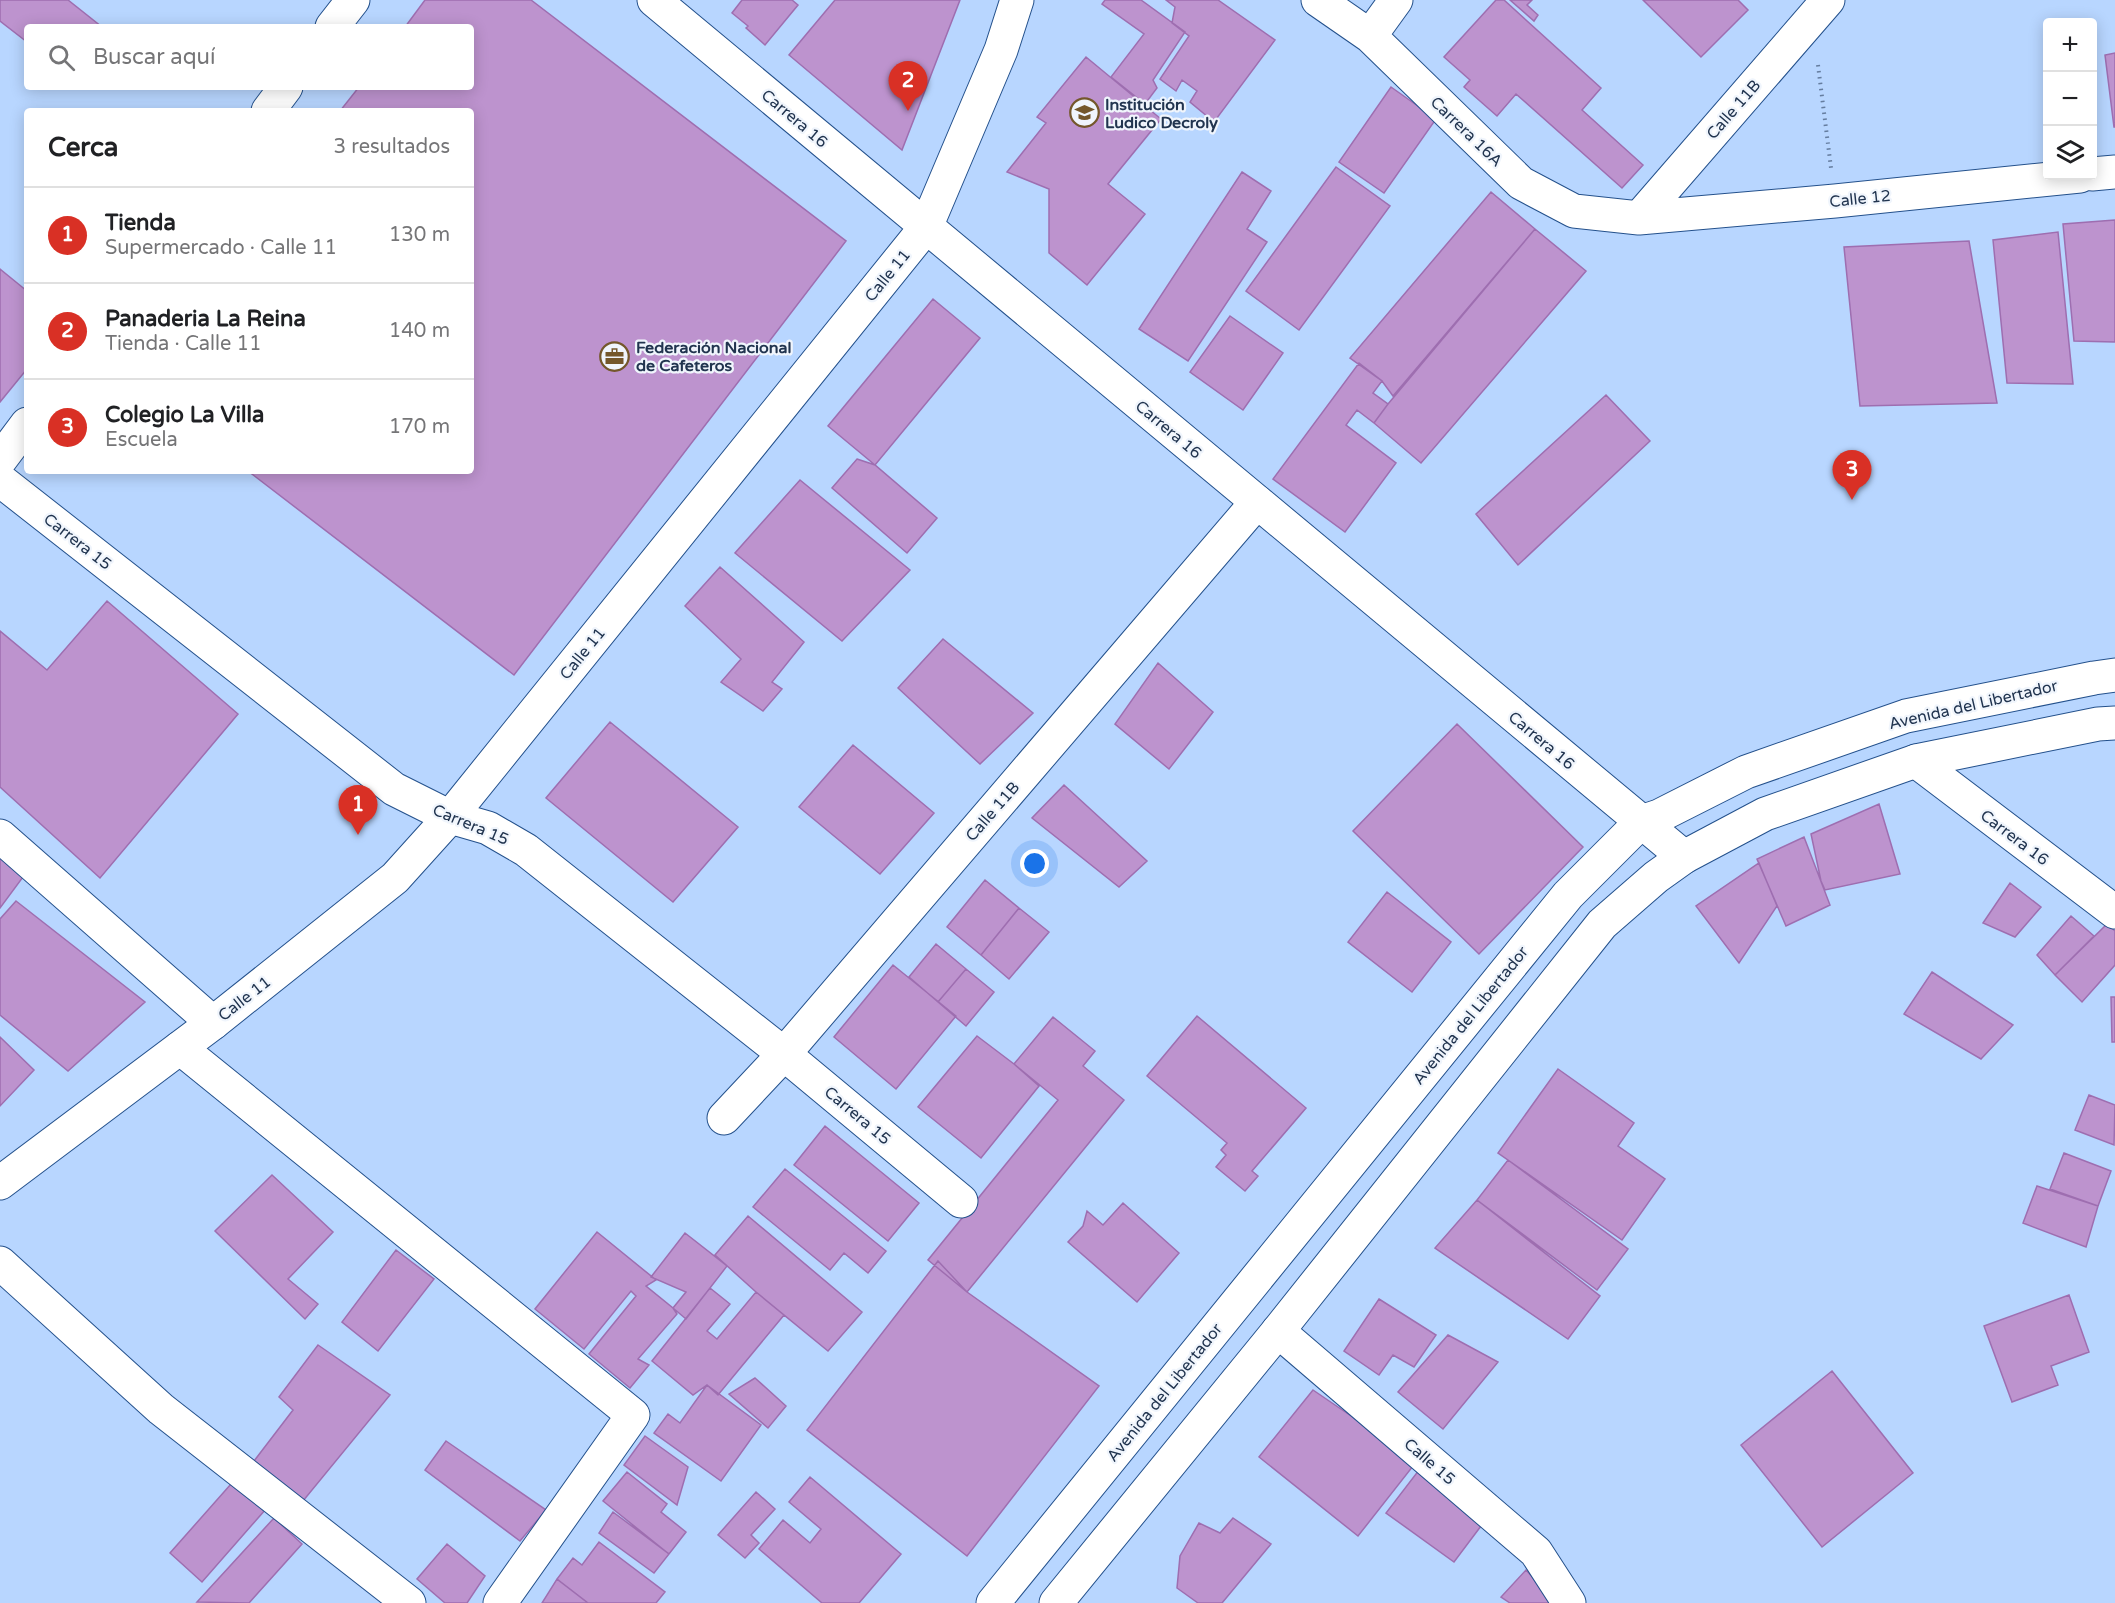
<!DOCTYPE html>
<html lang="es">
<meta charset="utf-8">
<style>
body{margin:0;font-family:"Varela Round",sans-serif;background:#f2f2f2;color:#202124}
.controls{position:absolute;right:18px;top:18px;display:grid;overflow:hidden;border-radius:6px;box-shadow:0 3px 15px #0003}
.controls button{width:54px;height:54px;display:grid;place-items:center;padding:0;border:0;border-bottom:2px solid #e0e0e0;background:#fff;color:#202124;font:30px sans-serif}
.you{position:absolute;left:1035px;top:864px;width:21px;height:21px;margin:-15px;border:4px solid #fff;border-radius:50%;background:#1a73e8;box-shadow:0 0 0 9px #1a73e833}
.badge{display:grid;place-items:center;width:39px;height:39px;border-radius:50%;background:#d93025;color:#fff;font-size:20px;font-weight:700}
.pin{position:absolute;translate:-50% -50px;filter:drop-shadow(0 2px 3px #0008)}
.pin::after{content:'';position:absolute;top:32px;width:21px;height:18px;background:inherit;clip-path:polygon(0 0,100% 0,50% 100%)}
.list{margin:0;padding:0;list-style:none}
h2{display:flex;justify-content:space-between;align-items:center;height:78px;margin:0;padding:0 24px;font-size:26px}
h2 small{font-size:20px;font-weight:400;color:#757577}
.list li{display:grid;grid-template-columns:39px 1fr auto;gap:18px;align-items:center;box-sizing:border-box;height:96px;padding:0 24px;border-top:2px solid #e0e0e0}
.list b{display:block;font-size:22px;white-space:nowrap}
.list p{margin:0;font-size:20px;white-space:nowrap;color:#757577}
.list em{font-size:20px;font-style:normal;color:#757577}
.icon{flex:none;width:33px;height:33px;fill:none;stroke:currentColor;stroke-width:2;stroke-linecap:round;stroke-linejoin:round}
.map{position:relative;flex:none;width:2115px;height:1603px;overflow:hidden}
.search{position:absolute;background:#fff;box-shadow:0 3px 15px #0003;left:24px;top:24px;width:450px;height:66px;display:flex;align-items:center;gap:15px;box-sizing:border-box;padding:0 21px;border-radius:6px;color:#757577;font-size:22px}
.panel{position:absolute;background:#fff;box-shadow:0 3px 15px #0003;left:24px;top:108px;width:450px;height:366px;border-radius:6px}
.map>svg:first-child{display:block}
</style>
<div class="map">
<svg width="2115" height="1603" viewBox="0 0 2115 1603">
<rect width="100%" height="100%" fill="#b8d6ff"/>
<path fill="#bd93ce" stroke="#9e6eb0" stroke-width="1.5" d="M0 0H68L102 27H27V42L0 21Z
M425 0H531L846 241 514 675 248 471H471V111H340L359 87H471V27H405Z
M742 0H792L798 5 765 45 746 28 748 26 732 13Z
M835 0H960L902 150 789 55Z
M1105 0H1141L1185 32 1153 80 1157 88 1145 104 1111 77 1144 34 1102 4Z
M1166 0H1218L1275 40 1214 122 1190 102 1197 91 1182 80 1176 91 1160 79 1189 36 1172 23 1175 7Z
M1496 0H1504L1601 88 1582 110 1643 165 1622 188 1516 94 1497 116 1464 87 1470 80 1444 57Z
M1510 0H1532L1527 5 1538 15 1534 21Z
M1643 0H1738L1748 10 1701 57Z
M2115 53V127H2114L2105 55Z
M1086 57 1161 119 1108 184 1145 214 1087 285 1049 253V189L1007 172 1046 123 1037 117Z
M1391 87 1436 119 1384 193 1339 162Z
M1336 167 1390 206 1299 330 1246 291Z
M1242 172 1271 191 1247 229 1267 242 1188 361 1139 329Z
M1491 192 1535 229 1393 396 1382 381 1350 358Z
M2115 220V342L2074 341 2063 224Z
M1535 229 1586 271 1421 463 1374 423 1388 404Z
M2058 232 2073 384 2007 383 1993 240Z
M1969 241 1997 403 1860 406 1844 247Z
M0 269 27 291V369L0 402Z
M933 299 980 338 875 465 828 426Z
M1230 316 1283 353 1243 410 1190 372Z
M1359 363 1382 381 1373 393 1388 404 1374 423 1357 410 1346 425 1396 463 1345 532 1273 479Z
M1606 395 1650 441 1518 565 1476 514Z
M857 459 875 465 937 518 907 553 832 488Z
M800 480 910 570 842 641 735 553Z
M720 567 804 642 772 682 782 689 763 711 721 682 741 659 685 606Z
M107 601 238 714 100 878 0 787V631L47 670Z
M943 639 1033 713 980 764 898 688Z
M1158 663 1213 712 1169 769 1115 724Z
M610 722 738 827 673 902 546 798Z
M1457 724 1583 847 1479 954 1353 831Z
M853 745 934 813 880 874 799 807Z
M1064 785 1147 861 1119 887 1032 818Z
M1879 804 1900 874 1825 890 1821 881 1811 834Z
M1804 837 1830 905 1786 926 1757 859Z
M0 854 26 873 0 908Z
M1759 863 1777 906 1739 963 1696 906Z
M985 880 1019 908 981 955 947 927Z
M2010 883 2041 907 2015 937 1983 923Z
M1387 892 1451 942 1412 992 1348 942Z
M16 901 145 1002 68 1071 0 1015V919Z
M1019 908 1049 932 1009 979 981 955Z
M2071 916 2094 936 2055 975 2037 955Z
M2107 924 2115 931V965L2082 1002 2055 975Z
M936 944 966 969 938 1002 909 977Z
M893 965 956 1016 896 1089 834 1037Z
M966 969 994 992 966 1026 938 1002Z
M1932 972 2013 1025 1981 1059 1904 1014Z
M2111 997H2115V1042H2112Z
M1197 1016 1306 1108 1252 1171 1258 1176 1245 1191 1216 1167 1226 1155 1221 1150 1227 1143 1147 1076Z
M1053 1017 1095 1051 1083 1066 1124 1100 967 1292 928 1260 1058 1100 1014 1064Z
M977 1036 1014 1064 1039 1086 981 1158 918 1107Z
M0 1037 34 1070 0 1106Z
M1558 1069 1634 1123 1618 1146 1665 1179 1622 1240 1498 1153Z
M2089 1095 2115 1105 2114 1145 2075 1130Z
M825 1126 919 1203 888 1241 794 1165Z
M2064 1153 2111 1171 2098 1206 2050 1189Z
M1508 1160 1628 1249 1597 1290 1477 1200Z
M785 1169 886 1251 868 1273 844 1253 830 1270 753 1207Z
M272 1175 333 1232 288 1279 318 1304 305 1319 215 1231Z
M2037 1186 2098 1206 2086 1247 2023 1223Z
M1477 1200 1600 1296 1568 1339 1435 1248Z
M1123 1203 1179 1253 1137 1302 1068 1242 1083 1226 1087 1211 1103 1225Z
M748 1216 862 1312 828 1351 756 1292 715 1255Z
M597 1232 656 1280 646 1286 673 1308 677 1314 638 1359 649 1365 630 1388 589 1354 636 1296 631 1291 584 1349 535 1309Z
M685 1233 727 1266 686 1319 673 1308 686 1292 651 1277Z
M396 1250 434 1279 378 1351 342 1322Z
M938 1261 967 1292 1099 1386 967 1556 807 1430Z
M710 1288 730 1304 707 1331 717 1339 756 1292 784 1315 718 1395 707 1385 693 1395 652 1361Z
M2069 1295 2089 1352 2051 1366 2058 1385 2012 1402 1984 1326Z
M1379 1299 1436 1335 1414 1367 1393 1355 1379 1375 1344 1351Z
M1448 1335 1498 1362 1443 1429 1398 1392Z
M318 1345 390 1395 303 1501 254 1461 293 1410 279 1397Z
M1832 1371 1913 1473 1822 1547 1741 1445Z
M755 1378 786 1406 768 1428 729 1394Z
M707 1385 761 1425 721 1481 654 1433 668 1414 680 1423Z
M1313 1390 1417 1461 1358 1536 1259 1457Z
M645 1436 688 1467 677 1505 624 1465Z
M446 1441 546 1510 520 1541 425 1470Z
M1419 1470 1481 1526 1454 1562 1386 1513Z
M627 1472 667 1504 661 1512 686 1532 669 1554 603 1501Z
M810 1477 901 1554 859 1603H822L759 1549 783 1520 810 1543 821 1529 789 1502Z
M231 1484 265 1510 202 1582 170 1553Z
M756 1492 775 1509 751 1535 759 1543 745 1558 718 1535Z
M613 1512 669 1554 654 1573 599 1533Z
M274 1518 302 1544 249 1603 197 1602Z
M1233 1518 1271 1544 1222 1603H1198L1177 1588 1180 1556 1199 1523 1220 1533Z
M599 1542 665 1592 656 1603H588L557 1579 573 1558 582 1565Z
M447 1544 485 1576 467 1603H445L417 1579Z
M1526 1570 1555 1602 1554 1603H1510L1501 1597Z
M557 1579 588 1603H542Z"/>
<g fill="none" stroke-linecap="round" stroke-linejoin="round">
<defs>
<path id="minor" d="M1318 0 1370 36 1521 183 1574 211 1639 218 1835 201 2080 176
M332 27 353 0
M1370 36 1396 0
M268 111 286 87
M2092 174 2115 172
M1639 218 1828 0
M0 460 27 424
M0 480 394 789 450 817 488 828 526 850 784 1054 961 1201
M1916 761 2115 912
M0 836 213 1023
M180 1048 633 1415 500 1603
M724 1118 784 1054 1257 502
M0 1263 161 1409 409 1603
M1278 1331 1536 1552 1569 1603"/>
<path id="tertiary" d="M654 0 1684 857
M0 1183 213 1023 395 878 450 817 926 227 1001 50 1017 0"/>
<path id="secondary" d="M993 1603 1568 895 1641 822 1659 816 1746 772 1906 716 2094 678 2115 675
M1056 1603 1278 1331 1602 924 1656 877 1684 857 1765 814 1916 761 2098 724 2115 723"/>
</defs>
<use href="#minor" stroke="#24518c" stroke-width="35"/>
<use href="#tertiary" stroke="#24518c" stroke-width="35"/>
<use href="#secondary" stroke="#24518c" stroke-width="35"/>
<path stroke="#657d9f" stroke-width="4" stroke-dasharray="1.5 4.5" stroke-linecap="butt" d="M1818 65 1831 168"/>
<use href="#minor" stroke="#fff" stroke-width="33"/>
<use href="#tertiary" stroke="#fff" stroke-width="33"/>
<use href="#secondary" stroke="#fff" stroke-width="33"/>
</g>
<defs>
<symbol id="school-ring" viewBox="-11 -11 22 22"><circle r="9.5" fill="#f0f5fc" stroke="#74572b" stroke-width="1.5"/><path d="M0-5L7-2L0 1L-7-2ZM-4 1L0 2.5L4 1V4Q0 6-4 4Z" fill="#74572b"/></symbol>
<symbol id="office-ring" viewBox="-11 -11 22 22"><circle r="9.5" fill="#f0f5fc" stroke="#74572b" stroke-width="1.5"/><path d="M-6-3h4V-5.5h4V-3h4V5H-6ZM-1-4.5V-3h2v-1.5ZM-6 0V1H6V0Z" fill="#74572b"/></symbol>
</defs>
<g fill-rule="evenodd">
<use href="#school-ring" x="1068" y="96" width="33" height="33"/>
<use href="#office-ring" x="598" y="340" width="33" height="33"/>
</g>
<g text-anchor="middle" stroke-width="4.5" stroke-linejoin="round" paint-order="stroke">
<g font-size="16" font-weight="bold" fill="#21344f" stroke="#f0f5fc" text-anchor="start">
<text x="1105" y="110">Institución<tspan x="1105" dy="18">Ludico Decroly</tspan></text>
<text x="636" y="353">Federación Nacional<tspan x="636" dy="18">de Cafeteros</tspan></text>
</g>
<g font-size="16" fill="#21344f" stroke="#f0f5fc">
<text transform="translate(1733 109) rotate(-49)" y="6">Calle 11B</text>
<text transform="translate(795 118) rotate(40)" y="6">Carrera 16</text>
<text transform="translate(1467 131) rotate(44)" y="6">Carrera 16A</text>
<text transform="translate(1860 198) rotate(-6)" y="6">Calle 12</text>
<text transform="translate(887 275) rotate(-51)" y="6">Calle 11</text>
<text transform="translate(1169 429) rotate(40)" y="6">Carrera 16</text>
<text transform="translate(78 541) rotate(38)" y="6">Carrera 15</text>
<text transform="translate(582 653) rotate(-51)" y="6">Calle 11</text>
<text transform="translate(1973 704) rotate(-13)" y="6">Avenida del Libertador</text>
<text transform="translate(1542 740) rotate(40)" y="6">Carrera 16</text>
<text transform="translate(992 811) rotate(-49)" y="6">Calle 11B</text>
<text transform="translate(471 824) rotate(23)" y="6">Carrera 15</text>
<text transform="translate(2015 837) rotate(37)" y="6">Carrera 16</text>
<text transform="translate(244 998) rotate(-38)" y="6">Calle 11</text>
<text transform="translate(1470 1015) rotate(-51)" y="6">Avenida del Libertador</text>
<text transform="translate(858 1115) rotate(40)" y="6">Carrera 15</text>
<text transform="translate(1164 1392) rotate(-51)" y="6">Avenida del Libertador</text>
<text transform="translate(1430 1461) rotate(41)" y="6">Calle 15</text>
</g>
</g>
</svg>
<div class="controls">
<button>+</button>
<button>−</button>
<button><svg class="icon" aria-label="layers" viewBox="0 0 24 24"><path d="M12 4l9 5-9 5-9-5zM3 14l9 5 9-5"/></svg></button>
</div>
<div class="you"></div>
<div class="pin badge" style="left:358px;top:835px">1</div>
<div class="pin badge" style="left:908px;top:111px">2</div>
<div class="pin badge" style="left:1852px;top:500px">3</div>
<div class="search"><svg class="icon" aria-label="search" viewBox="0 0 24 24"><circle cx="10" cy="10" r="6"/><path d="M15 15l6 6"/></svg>Buscar aquí</div>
<section class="panel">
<h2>Cerca<small>3 resultados</small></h2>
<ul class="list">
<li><span class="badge">1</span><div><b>Tienda</b><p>Supermercado · Calle 11</p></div><em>130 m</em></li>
<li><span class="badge">2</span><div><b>Panaderia La Reina</b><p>Tienda · Calle 11</p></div><em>140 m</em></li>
<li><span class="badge">3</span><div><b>Colegio La Villa</b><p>Escuela</p></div><em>170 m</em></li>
</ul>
</section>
</div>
